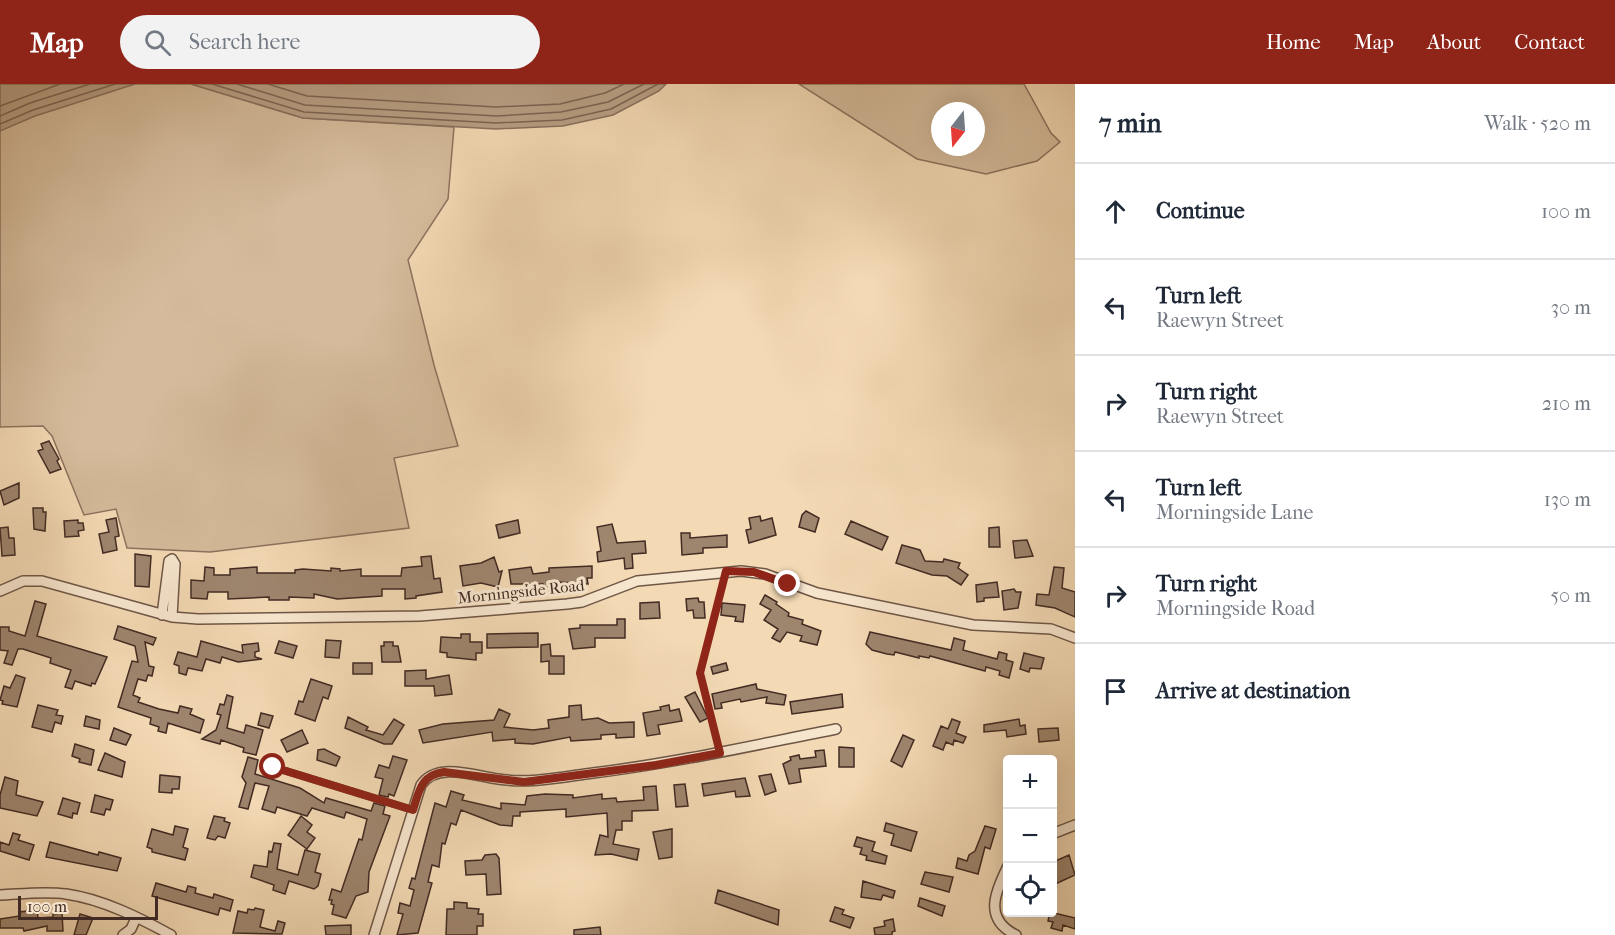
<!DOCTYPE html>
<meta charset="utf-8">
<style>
body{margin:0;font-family:"IM FELL French Canon",serif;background:#f2f2f3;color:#1f2937}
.controls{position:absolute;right:18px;bottom:18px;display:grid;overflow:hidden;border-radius:6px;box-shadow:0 6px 24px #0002}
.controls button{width:54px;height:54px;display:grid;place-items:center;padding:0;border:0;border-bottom:2px solid #e0e1e3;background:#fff;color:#1f2937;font:30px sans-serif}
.compass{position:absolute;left:931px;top:18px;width:54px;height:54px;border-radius:50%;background:#fff;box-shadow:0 6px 24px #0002;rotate:197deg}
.scale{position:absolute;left:18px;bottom:15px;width:140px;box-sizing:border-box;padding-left:6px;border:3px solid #422b23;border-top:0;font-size:16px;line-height:21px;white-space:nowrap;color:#422b23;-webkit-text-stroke:4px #f7e6ce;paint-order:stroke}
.stop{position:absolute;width:18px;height:18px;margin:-14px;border:4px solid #8f2418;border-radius:50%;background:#fff}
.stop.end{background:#8f2418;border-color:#fff;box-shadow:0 2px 6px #0008}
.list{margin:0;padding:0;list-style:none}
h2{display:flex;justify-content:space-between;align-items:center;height:78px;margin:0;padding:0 24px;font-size:26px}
h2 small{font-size:20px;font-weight:400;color:#747a83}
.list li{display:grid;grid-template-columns:39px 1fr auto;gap:18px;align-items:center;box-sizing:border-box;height:96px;padding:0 24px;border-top:2px solid #e0e1e3}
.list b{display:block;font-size:22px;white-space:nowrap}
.list p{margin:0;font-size:20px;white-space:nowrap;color:#747a83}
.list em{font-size:20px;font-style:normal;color:#747a83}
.icon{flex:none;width:33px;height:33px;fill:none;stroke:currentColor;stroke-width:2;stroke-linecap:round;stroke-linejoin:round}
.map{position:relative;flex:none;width:1075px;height:851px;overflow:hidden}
header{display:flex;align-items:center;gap:36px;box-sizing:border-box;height:84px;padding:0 30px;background:#8f2418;color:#fff}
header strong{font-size:28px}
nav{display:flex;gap:33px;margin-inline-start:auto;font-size:21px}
.search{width:420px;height:54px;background:#f2f2f3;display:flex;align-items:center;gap:15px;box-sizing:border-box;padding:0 21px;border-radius:33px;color:#747a83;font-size:22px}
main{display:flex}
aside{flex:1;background:#fff}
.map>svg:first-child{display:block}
</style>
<header>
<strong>Map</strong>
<div class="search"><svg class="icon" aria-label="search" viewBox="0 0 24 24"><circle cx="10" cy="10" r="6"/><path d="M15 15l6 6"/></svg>Search here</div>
<nav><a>Home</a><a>Map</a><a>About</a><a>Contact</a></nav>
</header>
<main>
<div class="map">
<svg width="1075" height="851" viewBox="0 0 1075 851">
<rect width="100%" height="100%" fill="#f3d9b4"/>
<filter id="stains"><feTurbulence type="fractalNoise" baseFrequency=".00333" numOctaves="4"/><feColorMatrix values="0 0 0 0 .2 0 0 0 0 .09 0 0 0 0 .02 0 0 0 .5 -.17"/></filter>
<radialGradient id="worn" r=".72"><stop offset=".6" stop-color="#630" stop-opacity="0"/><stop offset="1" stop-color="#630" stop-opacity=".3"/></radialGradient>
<path fill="#d5bb9b" stroke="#8c735f" stroke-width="1.5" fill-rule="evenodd" d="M0 0H191L303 34 454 43 448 115 408 176 434 281 458 362 394 374 409 444 210 468 127 464 116 425 84 431 52 352 43 342 0 343Z
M799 0H1024L1051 49 1060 58 1037 77 986 90 917 75ZM940 27H976V63H940Z"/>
<path fill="#b79e83" stroke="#88705d" stroke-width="1.5" d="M0 0H135L35 32 0 47Z
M191 0H666L659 7 613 31 563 42 496 45 303 34Z"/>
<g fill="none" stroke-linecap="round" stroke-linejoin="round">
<path stroke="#7c6453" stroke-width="1.5" d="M212 0 304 28 496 39 562 36 611 25 658 0
M237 0 305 21 496 32 561 28 608 18 644 0
M268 0 307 12 496 23 560 20 605 9 624 0
M0 22 60 0
M0 32 30 19 90 0
M0 40 33 26 115 0"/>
</g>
<path fill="#9e856e" stroke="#422b23" stroke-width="1.5" d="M49 357 59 375 57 377 61 385 50 389 38 367 43 365 41 360Z
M19 399V414L4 421 0 407Z
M33 424H43V428H46L45 447 34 445Z
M806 427 819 434 815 448 799 443 802 431Z
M760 432 761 437 772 434 776 451 749 459 746 446 751 445 749 434Z
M116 434 119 452 115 453 117 466 103 469 99 450 109 448 106 436Z
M78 436V439H83L84 446 78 447 79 452 65 453 64 437Z
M518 436 520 449 499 454 496 441Z
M851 437 888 453 882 466 845 450Z
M612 440 617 459 645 457 646 469 632 470 633 484 625 485 624 474 598 478 597 468 601 467 597 443Z
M8 443 9 454H14L15 471 2 472 0 444Z
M999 443 1000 463H989V444Z
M681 449H690V454L727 451V463L703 464V469L682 471Z
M1027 456 1033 472 1015 474 1013 457Z
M902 461 920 466 925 477 943 478 944 475 960 479 958 484 968 491 961 501 947 492 932 491 896 479Z
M135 470 151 472 149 503 135 502Z
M431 472 434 495 440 494 442 508 416 512V514L405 515V505H382V512L337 515 314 510V514L289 513V516H269V513L228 515V508H208L207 515 191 514V496L204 497 205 483 214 484V491H230V485L257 483V489H295V486L303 485 331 487V484L340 485V487L361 485V492H401L402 484 422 482 421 473Z
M494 473 499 488 502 487 498 503 481 499 463 502 460 482 481 479Z
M592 482V494H587L588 500 560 498 561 500 550 501 551 508 544 509 543 500H511L509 486 531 483 533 490 549 488V484Z
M1054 483 1064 484 1062 504 1075 508V533L1055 524 1036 521 1037 510 1049 511Z
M997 498 999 513 984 514V517L977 518 976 501Z
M1014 505 1016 508H1021L1018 524 1004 526 1002 507Z
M765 511 777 518 776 520 789 529 788 532 803 536 802 540 821 547 817 561 800 557 802 552 787 548 780 558 772 554 778 545 764 536 771 526 760 520Z
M698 514 699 518H704L705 534H694L693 526 687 527 686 515Z
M35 517 46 520 37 552 107 573 95 600 92 599 91 602 75 597 72 605 65 603 71 586 50 579 51 574 23 565H18L12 581 4 579 8 567 0 566V543H9V547L25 552Z
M659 518 660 534 640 535V519Z
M722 519 745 521 743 538 735 537 736 533 721 531Z
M617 535H625V554H595V563L573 565 569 545 580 544V541H617Z
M118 542 156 554 153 561 145 558 149 582 154 583 152 592 148 591 146 597 138 595 133 611 140 614 138 618 159 625 178 629 180 622 192 625 190 630 204 636 200 649 168 639 166 649 158 647 159 643 150 640 151 634 118 623 132 577 138 578 135 562 114 555Z
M870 548 951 566 954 554 965 557 963 566 997 575 999 568 1007 570 1006 576 1013 578 1009 594 999 591 1000 587 986 583 985 587 930 572 929 574 919 572V574L895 568 894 571 887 570 872 566 866 560Z
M538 549V563L487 564V550Z
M461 550H470V558H482V569H476V576L447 573V569L440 568 441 553 461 554Z
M326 556 341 557 339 574 325 573Z
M201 557 243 569 242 561 258 559 259 567 255 568V573L262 575 238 578 222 573 220 579 206 575 202 587 188 584 186 591 179 589V582L174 580 178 568 197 573Z
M279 557 297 562 293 574 275 569Z
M384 558H393V562H398L401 578H382L381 562H384Z
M550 560 551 572H564V590H549V577L541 578V561Z
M1024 569 1044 574 1041 585 1030 584 1029 588 1020 585Z
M353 579H372V590H353Z
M726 579 728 586 713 590 711 583Z
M426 586V595L449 591 452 610 435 612 434 602H405V587Z
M16 591 25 594 17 623 2 620 3 617 0 616 4 602 10 604Z
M311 595 332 602 328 615 323 613 315 637 295 630 299 617 303 618Z
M756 600 757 605 786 611 784 621 766 619 767 613 741 618 740 615 721 619 722 624 715 625 712 610Z
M695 608 708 634 700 638 685 613Z
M842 610 843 623 792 630 790 618Z
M227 611 233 613 227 644 244 649 246 641 263 646 256 671 243 668 244 664 221 656 220 660 202 655 216 646 221 631 217 630 220 620 224 621Z
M38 621 58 626 56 631 63 632 61 640 55 638 52 648 32 643Z
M581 621 582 636 598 634 609 639 634 638V653L616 654V650L601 651V655L571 657 570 653 533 660 515 659V655L493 657 492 648 423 659 419 646 443 640 494 636 499 625 510 630 504 643 533 646 549 644 548 636 569 633V622Z
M669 621 670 627 679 625 682 637 658 641 660 650 647 652 643 629 661 626 660 623Z
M261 629 273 632 269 644 258 641Z
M86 632 100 636 99 645 84 642Z
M348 633 368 643 366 646 383 651 394 635 404 641 392 660H384L345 644Z
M952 635 960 638 956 649 966 653 963 659 954 656 953 661 946 658 943 666 933 662 941 642 948 645Z
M1019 635 1020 642 1025 641 1026 650 1007 653 1006 646 984 648V641Z
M114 644 131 651 126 661 110 656Z
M1058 644 1059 656 1039 658 1038 645Z
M302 646 308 659 287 668 281 656Z
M903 651 914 656 902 683 891 677Z
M75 660 94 666 91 681 79 678 80 675 72 672Z
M839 663 854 664V683H839Z
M324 665 340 673 336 682 317 676 318 666Z
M824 666 826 682 799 685 801 698 789 700 783 680 791 676 790 673 799 671 800 675 816 673 815 667Z
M105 669 125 678 122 693 98 686Z
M393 672 407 676 394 712 389 710 388 713 379 711 383 695 375 693 379 681 389 684Z
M248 673 258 676 255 690 300 704 324 719 326 714 371 727 374 719 385 722 383 730 390 732 369 788 368 808 356 812 346 834 332 830 334 821 331 820 332 816H329L332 805 341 808 359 755 362 756 367 735 346 728 344 734 312 724 307 732 277 723 275 729 262 725 269 702 255 699 248 725 239 723 246 699 242 693Z
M771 690 776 707 765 711 759 692Z
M160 691 180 693 179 705H172V709L159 708Z
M5 693 18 697 16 711 43 718 37 732 0 724V711Z
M745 694 750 712 736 713 735 707 704 712 702 700Z
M685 700 688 722 676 723 674 701Z
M656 702 658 726 632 727V737H622V746H616L613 760 639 765 637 776 611 770 595 771 600 751 608 753 607 729 566 733V725L520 728V732H513L512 742 500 741 461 726 456 741 451 739 445 760 442 759 439 783 432 781 428 798 432 799 418 849 397 851 403 830 398 829 400 819 410 822 414 806 409 804 412 794 415 795 435 719 446 723 451 707 464 711 462 716 501 725V719L525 721 527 712 545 710 573 711V714L602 710V715L616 714 617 718 644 716 643 703Z
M95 711 113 716 110 726 106 725 104 731 91 728Z
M63 714 80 719 77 730 73 729 72 734 58 730Z
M214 732 225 734 224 737 230 739 225 754 218 752 215 756 207 754Z
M301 732 312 741 307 748 315 754 307 765 288 751Z
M886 739 917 748 911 767 891 761 894 750 884 747Z
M175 742 188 745 183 763 188 765 185 776 152 768V765L147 763 152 745 173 751Z
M985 742 996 745 990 765 985 763 978 790 956 784 958 774 967 777 969 771 975 767Z
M672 745V773L659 775 653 748Z
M13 749 20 751 18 756 34 761 29 776 0 767V758L9 761Z
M857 753 875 758 872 767 887 772 885 780 866 776 867 772 860 770 862 764 854 762Z
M50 758 98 771 99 768 121 774 117 787 46 773Z
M274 759 281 760 277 785 298 791 305 766 320 770 315 788 321 790 318 802 314 805 289 797 285 810 273 806 274 801 251 793 254 781 267 783 269 767 272 768Z
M496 770 499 774 501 810 487 811 486 790 466 791 465 777 482 776 485 771Z
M1069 771 1075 791 1053 801V778Z
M925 788 953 793 949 808 921 800Z
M863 797 895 807 893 814 883 811 881 816 861 813Z
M156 799 186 808 188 802 196 804 195 809 213 814 214 810 233 816 230 827 220 824 218 831 152 812Z
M718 806 779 826 778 841 715 819Z
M920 814 945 822 942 832 918 822Z
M454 818 467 819V824L479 825 478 830H483V842H477V851H446L447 825H454Z
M835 823 844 826 842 830 854 834 850 844 830 837Z
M255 824 264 826 260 843 275 847 278 837 285 839 282 850 233 849 238 827 247 829 248 825 254 826Z
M37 826 38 834 53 833V830L62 829 63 847H47V842L24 847 23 844H0V835L20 832 19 828Z
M1050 828 1075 834V845L1063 841 1062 847 1051 844 1053 838 1048 837Z
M80 830 93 834 86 851H74Z
M893 835 895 847 892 848V851H875L874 844 885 842 884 837Z
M351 841V851H326L325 842Z
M600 843 601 851H574V846Z"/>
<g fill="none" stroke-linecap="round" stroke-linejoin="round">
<defs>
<path id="service" d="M273 683 413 726"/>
<path id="minor" d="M0 507 23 497H42L172 533 198 535 420 532 567 520 582 518 637 497 741 487 765 490 817 509 973 541 1051 545 1075 554
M162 531 169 477 172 475 175 480 172 533
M1052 750 1075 741
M1008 782C995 808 983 835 1016 851
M0 811C22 810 44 807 66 810 102 815 140 834 171 851
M123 851 131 845 136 834
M374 851 421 701C437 677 475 692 498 695 530 700 562 693 593 689 675 679 755 661 836 645"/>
</defs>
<use href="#service" stroke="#6e5647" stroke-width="8"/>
<use href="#minor" stroke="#6e5647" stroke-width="12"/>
<path stroke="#422b23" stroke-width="1.5" stroke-dasharray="4.5 3" stroke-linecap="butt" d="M717 658 700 589 723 497"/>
<use href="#service" stroke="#f7e6ce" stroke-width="4.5"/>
<use href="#minor" stroke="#f7e6ce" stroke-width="9"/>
</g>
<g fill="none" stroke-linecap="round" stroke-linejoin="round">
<path stroke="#8f2418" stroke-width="8" d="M273 683 413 726C419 707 421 691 444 688L524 698 656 681 720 669 700 589 726 487 754 488 788 500"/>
</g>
<g text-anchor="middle" stroke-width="6" stroke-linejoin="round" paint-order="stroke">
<g font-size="16" fill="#422b23" stroke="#f7e6ce">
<text transform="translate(521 507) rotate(-6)" y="6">Morningside Road</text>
</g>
</g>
<rect width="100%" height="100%" filter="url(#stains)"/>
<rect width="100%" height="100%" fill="url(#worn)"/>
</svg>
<div class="controls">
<button>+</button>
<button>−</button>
<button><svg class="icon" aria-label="locate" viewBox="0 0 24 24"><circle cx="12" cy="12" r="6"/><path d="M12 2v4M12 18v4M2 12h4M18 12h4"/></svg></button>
</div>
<svg class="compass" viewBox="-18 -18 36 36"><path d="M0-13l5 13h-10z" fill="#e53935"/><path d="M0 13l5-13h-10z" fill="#747a83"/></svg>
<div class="scale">100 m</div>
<div class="stop" style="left:273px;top:683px"></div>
<div class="stop end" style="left:788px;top:500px"></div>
</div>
<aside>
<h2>7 min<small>Walk · 520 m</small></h2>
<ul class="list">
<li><svg class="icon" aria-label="ahead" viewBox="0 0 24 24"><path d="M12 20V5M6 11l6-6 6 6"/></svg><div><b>Continue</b></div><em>100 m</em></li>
<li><svg class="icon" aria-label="left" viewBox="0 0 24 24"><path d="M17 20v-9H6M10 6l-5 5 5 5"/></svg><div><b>Turn left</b><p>Raewyn Street</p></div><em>30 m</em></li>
<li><svg class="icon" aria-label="right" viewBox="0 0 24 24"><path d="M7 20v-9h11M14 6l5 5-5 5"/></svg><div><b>Turn right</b><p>Raewyn Street</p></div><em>210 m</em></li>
<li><svg class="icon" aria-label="left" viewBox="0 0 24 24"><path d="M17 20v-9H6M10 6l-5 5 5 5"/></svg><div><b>Turn left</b><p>Morningside Lane</p></div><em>130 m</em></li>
<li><svg class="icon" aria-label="right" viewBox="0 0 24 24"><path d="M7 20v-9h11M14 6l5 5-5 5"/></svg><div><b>Turn right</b><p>Morningside Road</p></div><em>50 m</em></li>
<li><svg class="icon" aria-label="arrive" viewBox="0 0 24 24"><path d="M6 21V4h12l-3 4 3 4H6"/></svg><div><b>Arrive at destination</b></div></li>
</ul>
</aside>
</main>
